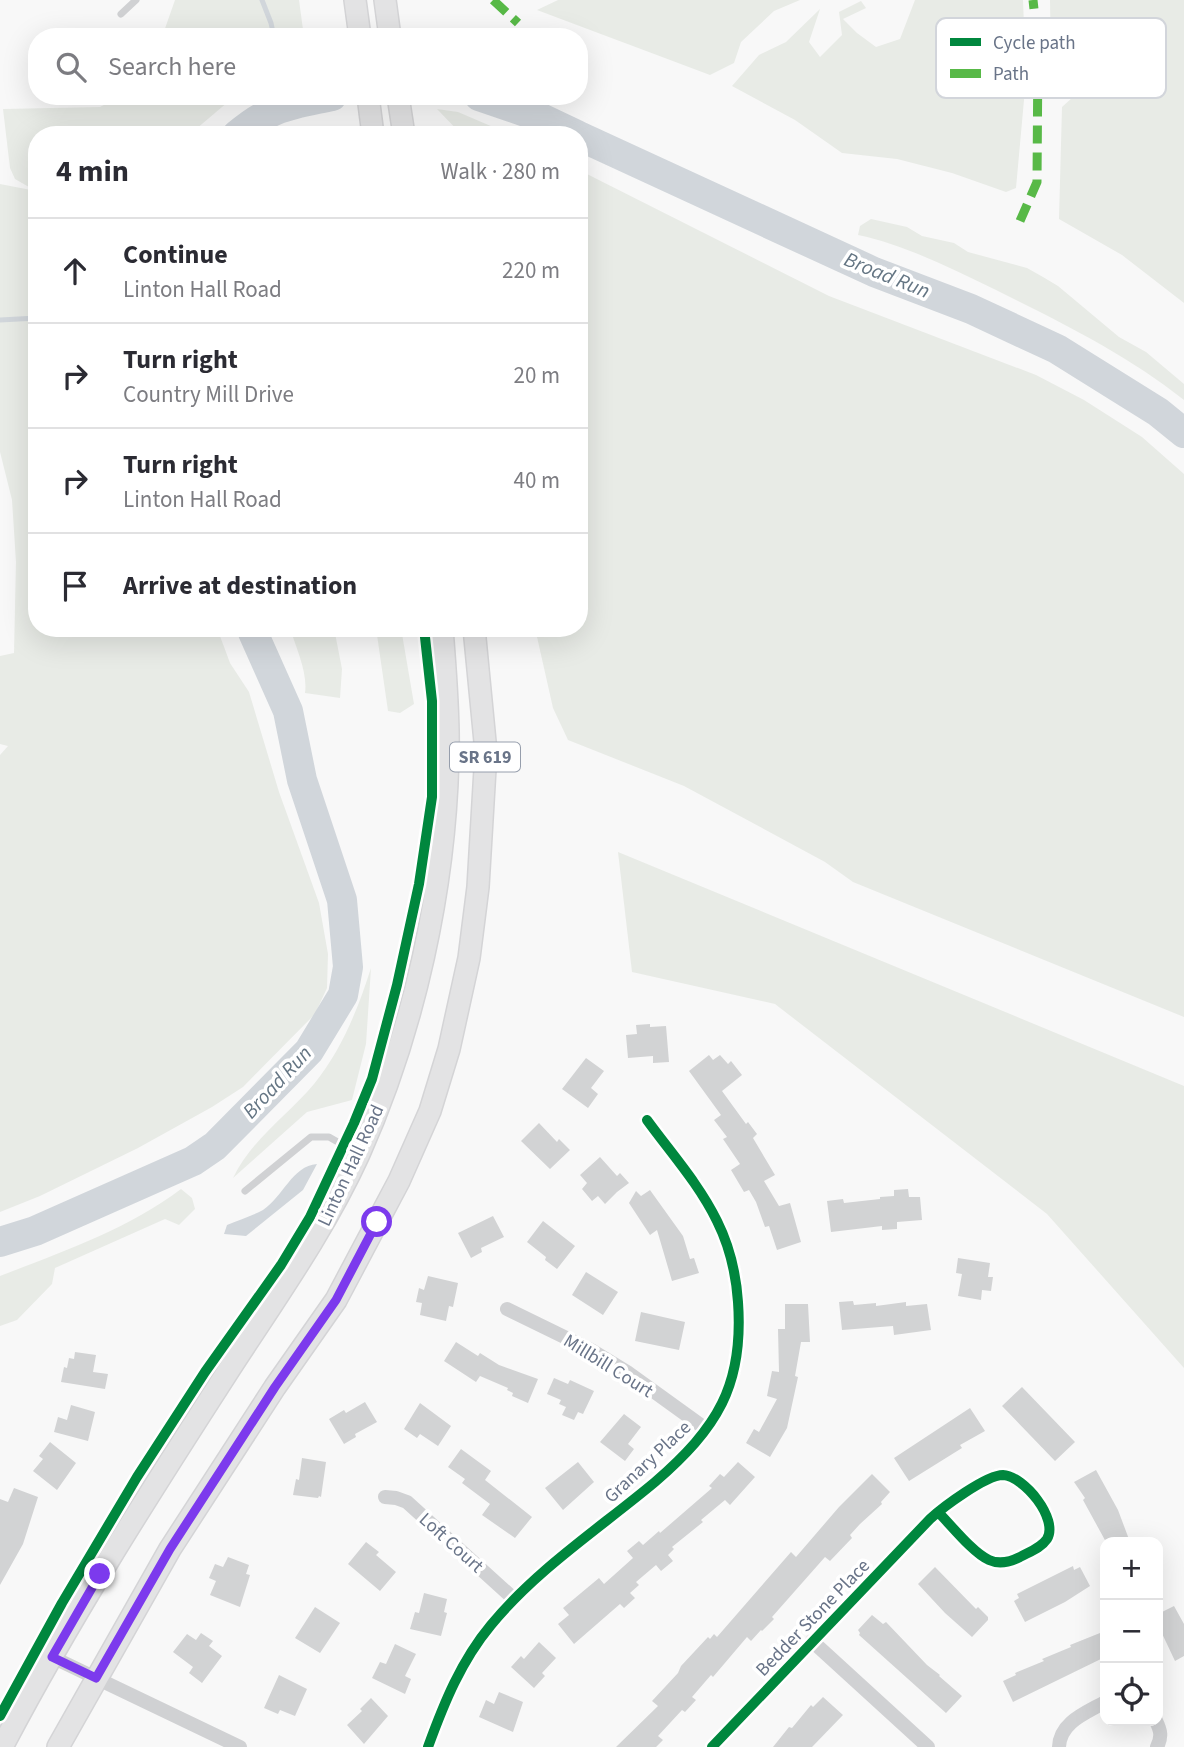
<!DOCTYPE html>
<meta charset="utf-8">
<style>
body{margin:0;font-family:"Source Sans 3",sans-serif;background:#f2f2f3;color:#2b2b33}
.controls{position:absolute;right:21px;bottom:21px;display:grid;overflow:hidden;border-radius:14px;box-shadow:0 7px 28px #0002}
.controls button{width:63px;height:63px;display:grid;place-items:center;padding:0;border:0;border-bottom:2px solid #e1e1e2;background:#fff;color:#2b2b33;font:35px sans-serif}
.stop{position:absolute;width:21px;height:21px;margin:-16px;border:5px solid #7c3aed;border-radius:50%;background:#fff}
.stop.end{background:#7c3aed;border-color:#fff;box-shadow:0 2px 7px #0008}
.list{margin:0;padding:0;list-style:none}
h2{display:flex;justify-content:space-between;align-items:center;height:91px;margin:0;padding:0 28px;font-size:30px}
h2 small{font-size:23px;font-weight:400;color:#7c7c81}
.list li{display:grid;grid-template-columns:46px 1fr auto;gap:21px;align-items:center;box-sizing:border-box;height:105px;padding:0 28px;border-top:2px solid #e1e1e2}
.list b{display:block;font-size:26px;white-space:nowrap}
.list p{margin:0;font-size:23px;white-space:nowrap;color:#7c7c81}
.list em{font-size:23px;font-style:normal;color:#7c7c81}
.icon{flex:none;width:38px;height:38px;fill:none;stroke:currentColor;stroke-width:2;stroke-linecap:round;stroke-linejoin:round}
.map{position:relative;flex:none;width:1184px;height:1747px;overflow:hidden}
.search{position:absolute;background:#fff;box-shadow:0 7px 28px #0002;left:28px;top:28px;width:560px;height:77px;display:flex;align-items:center;gap:18px;box-sizing:border-box;padding:0 24px;border-radius:28px;color:#7c7c81;font-size:26px}
.panel{position:absolute;background:#fff;box-shadow:0 7px 28px #0002;left:28px;top:126px;width:560px;height:511px;border-radius:28px}
.map>svg:first-child{display:block}
</style>
<div class="map">
<svg width="1184" height="1747" viewBox="0 0 1184 1747">
<rect width="100%" height="100%" fill="#f8f8f8"/>
<path fill="#e8ebe6" d="M175 0H299L304 37H162Z
M558 0H800L774 11 741 42 734 63 710 75 537 10Z
M915 0H1023L1026 78 1016 188 1006 192 952 173 897 159 842 153 795 120 732 86 759 55 786 42 820 9 809 42 820 57 842 35 839 12 861 1 866 8 843 19 857 33 876 47 900 39Z
M1050 0H1184V303L1122 255 1059 219 1062 107 1073 97 1051 66Z
M121 96H235L189 135H37V628H217L230 663 249 692 279 792 319 903 328 954 327 988 315 1014 243 1087 212 1107 138 1148 40 1196 0 1212V755L8 746 0 744V656L14 653 16 562 12 500 0 452V184L36 191 15 179 10 168 3 109 100 107Z
M437 109 458 112 512 135H462Z
M579 170 829 296 1036 375 1084 400 1142 437 1184 474V1017L853 882 825 862 684 786 568 740 553 708 535 628H579Z
M871 219 907 227 922 236 954 243 968 252 1027 268 1043 277 1058 286 1119 337 1146 352 1184 384V400C1126 354 1062 323 996 290 952 269 906 245 858 235L860 226Z
M290 628H334L342 669 340 698 305 693C308 673 296 648 290 628Z
M376 628H401L414 704 400 713 388 711Z
M618 852 1184 1086V1368L1047 1214 775 1004 632 972Z
M371 968 366 1044 352 1100 307 1112 233 1178C251 1140 287 1116 314 1084 341 1051 358 1009 371 968Z
M181 1189 192 1198 195 1209 179 1225 165 1219 55 1268 52 1284 17 1320 0 1326V1276C62 1252 128 1229 181 1189Z"/>
<path fill="#d1d6db" d="M317 1164 303 1190 246 1236 224 1234 227 1225C238 1220 252 1216 263 1210 283 1197 292 1166 317 1164Z"/>
<g fill="none" stroke-linecap="round" stroke-linejoin="round">
<path stroke="#d1d6db" stroke-width="5" d="M262 0 271 23 274 37
M290 96 293 104
M0 320 37 318"/>
<path stroke="#d1d6db" stroke-width="30" d="M479 96 537 116 577 135
M237 135C271 106 290 105 332 96
M579 136 874 272 971 309 1057 349 1158 412 1184 433
M0 1242 35 1231 193 1161 215 1146 309 1051 343 995 348 967 342 900 302 780 288 711 251 628"/>
</g>
<path fill="#d2d3d4" d="M650 1024V1027L666 1026 669 1062 653 1063V1056L628 1058 626 1035 637 1034 636 1025Z
M709 1055 713 1060 720 1055 728 1064 731 1061 742 1075 722 1091 746 1124 748 1122 757 1134 753 1138 775 1175 764 1181 779 1206 790 1203 801 1242 777 1250 769 1226 765 1227 756 1202 749 1190 744 1192 731 1170 740 1164 723 1139 727 1137 714 1120 721 1115 689 1071Z
M586 1058 604 1071 591 1088 598 1094 588 1108 562 1089Z
M539 1123 557 1142 559 1139 570 1150 550 1169 521 1141Z
M600 1157 617 1176 620 1173 629 1183 617 1192 605 1204 598 1196 592 1201 582 1189 587 1183 580 1175Z
M908 1189 909 1197H920L922 1220 897 1222V1229L882 1230V1226L831 1232 827 1201 843 1199 844 1203 880 1199V1197L894 1196V1190Z
M650 1190 683 1236 690 1259 694 1258 699 1273 672 1281 657 1230 650 1235 629 1203 636 1191 641 1196Z
M493 1216 504 1237 481 1248 482 1252 471 1258 458 1233Z
M543 1221 575 1246 557 1269 545 1260 546 1257 527 1242Z
M958 1258 990 1263 988 1277H993L991 1291 982 1290 981 1300 958 1296 962 1274 956 1273Z
M586 1272 618 1292 603 1315 572 1295Z
M428 1276 458 1283 453 1307 449 1306 446 1321 420 1315 422 1303 416 1302 419 1288 424 1290Z
M853 1301 854 1305 876 1303V1306L906 1302V1306L927 1304 931 1330 894 1335 893 1326 842 1330 839 1302Z
M785 1304H808L810 1342H801L795 1376 798 1377 787 1428 770 1457 746 1443 754 1429 759 1432 777 1399 767 1396 772 1371 779 1372 778 1329H785Z
M641 1312 685 1322 679 1350 635 1341Z
M456 1342 478 1356 480 1353 499 1365 538 1379 528 1403 512 1396 513 1393 507 1390 508 1388 480 1376 476 1382 444 1361Z
M75 1352 96 1355 93 1372 108 1374 105 1389 61 1382 64 1367 67 1368 69 1358 74 1359Z
M554 1378 568 1384 570 1380 594 1391 583 1414 578 1412 574 1420 562 1415 566 1407 559 1404 561 1400 547 1394Z
M1022 1387 1075 1442 1055 1461 1002 1406Z
M365 1402 377 1422 355 1434 356 1437 344 1444 329 1419 344 1410 346 1413Z
M420 1403 451 1426 438 1446 420 1434 417 1438 404 1429Z
M71 1405 95 1412 88 1441 54 1432 58 1417 67 1420Z
M970 1408 985 1431 960 1445 962 1448 909 1481 894 1458Z
M624 1414 641 1427 628 1444 634 1449 625 1461 600 1442Z
M50 1442 76 1463 57 1490 33 1471 43 1459 39 1456Z
M461 1449 491 1471 485 1480 532 1517 515 1538 482 1515 490 1504 462 1483 465 1479 448 1467Z
M302 1458 326 1462 321 1497 319 1496 318 1498 293 1495 296 1479 299 1480Z
M578 1462 594 1482 563 1510 545 1488Z
M738 1462 755 1477 730 1505 725 1500 701 1520 703 1522 672 1547 674 1549 668 1555 673 1561 661 1571 656 1565 636 1582 639 1585 630 1593 635 1598 624 1608 620 1604 574 1644 558 1624 569 1615 563 1608 599 1578 604 1584 633 1558 627 1551 639 1541 643 1545 659 1531 660 1533 712 1488 709 1486 720 1474 724 1477Z
M1096 1470 1118 1510 1130 1542H1106L1083 1500 1085 1498 1074 1482Z
M872 1474 890 1492 881 1502 882 1504 860 1524 850 1535 852 1538 830 1561 825 1557 772 1617 774 1619 762 1631 761 1630 751 1641 747 1637 713 1677 711 1675 692 1697 696 1700 685 1712 682 1710 658 1736 663 1740 656 1747H616L658 1706 652 1701 678 1673 681 1666 708 1637 710 1639 714 1634 717 1637 791 1552 796 1557 839 1507Z
M14 1488 38 1497 23 1544 0 1585V1499L8 1502Z
M366 1542 379 1552 376 1555 396 1572 380 1591 348 1564Z
M228 1557 249 1565 246 1574 250 1575 240 1607 210 1595 216 1581 209 1578 215 1564 223 1567Z
M1073 1566 1074 1570 1080 1567 1090 1586 1065 1602 1025 1622 1014 1601 1019 1598 1017 1594Z
M935 1567 976 1609 978 1607 988 1617V1620L972 1637 945 1613 918 1584Z
M424 1593 447 1599 444 1612 447 1613 441 1636 410 1629 415 1612 419 1613Z
M1174 1606 1184 1624V1656L1175 1661 1158 1625V1614Z
M315 1607 340 1623 320 1653 295 1638Z
M872 1615 883 1624 886 1622 927 1665 940 1675 939 1676 962 1696 946 1713 859 1635 860 1633 858 1630Z
M1105 1631V1657L1013 1702 1003 1681 1016 1675 1015 1673 1044 1661 1042 1659 1071 1647 1070 1645Z
M201 1633 213 1641 209 1646 222 1656 202 1683 189 1673 193 1667 173 1652 187 1634 196 1640Z
M539 1642 556 1658 542 1673 545 1676 534 1688 511 1667 521 1656 524 1659Z
M395 1644 416 1654 405 1676 411 1679 405 1694 372 1678 380 1662 386 1664Z
M279 1675 307 1689 295 1716 280 1710 278 1714 264 1708Z
M499 1692 523 1702 513 1732 479 1717 486 1700 494 1704Z
M823 1697 843 1715 812 1747H773L789 1727 792 1728 811 1705 813 1707Z
M371 1698 388 1716 364 1744 347 1725 362 1711 360 1709Z"/>
<g fill="none" stroke-linecap="round" stroke-linejoin="round">
<defs>
<path id="primary" d="M355 0 360 37
M385 0 390 37
M368 96 373 135
M398 96 404 135
M2 1747C69 1619 147 1497 225 1376 272 1303 323 1233 359 1154 414 1031 446 886 448 752 449 711 445 669 442 628
M58 1747 170 1549 275 1387 336 1300 399 1181 430 1111 449 1049 469 958 478 887 486 752 474 628"/>
</defs>
<use href="#primary" stroke="#d4d4d6" stroke-width="24"/>
<path stroke="#d0d1d3" stroke-width="7" d="M121 14 136 0
M245 1191 311 1137H329L357 1153"/>
<path stroke="#d0d1d3" stroke-width="14" d="M507 1309 591 1350 627 1372 706 1429
M385 1497 396 1498 407 1502 514 1599
M812 1641 928 1747
M52 1657 240 1747
M1156 1721C1161 1731 1162 1737 1157 1747
M428 1747C444 1703 461 1661 491 1625 537 1569 600 1528 655 1482 717 1428 744 1386 738 1302 736 1273 730 1247 717 1221 699 1184 671 1153 647 1120
M712 1747 930 1519C943 1507 986 1475 1003 1475 1024 1476 1059 1519 1047 1539 1041 1548 1029 1552 1020 1557 1010 1562 1000 1565 989 1560 973 1553 951 1525 938 1512
M1059 1747C1060 1722 1086 1713 1105 1702"/>
<use href="#primary" stroke="#e3e3e4" stroke-width="21"/>
<path stroke="#58b947" stroke-width="9" stroke-dasharray="18 9" stroke-linecap="butt" d="M493 0 518 23
M1020 221 1037 182 1038 46 1033 0"/>
<defs>
<path id="cycleway" d="M0 1716 62 1603 137 1477 205 1372 281 1265 310 1217 354 1123 372 1079 397 985 419 884 432 797V701L424 628
M428 1747C444 1703 461 1661 491 1625 537 1569 600 1528 655 1482 717 1428 744 1386 738 1302 736 1273 730 1247 717 1221 699 1184 671 1153 647 1120
M712 1747 930 1519C943 1507 986 1475 1003 1475 1024 1476 1059 1519 1047 1539 1041 1548 1029 1552 1020 1557 1010 1562 1000 1565 989 1560 973 1553 951 1525 938 1512"/>
</defs>
<use href="#cycleway" stroke="#fff" stroke-width="15"/>
<use href="#cycleway" stroke="#00873e" stroke-width="10"/>
</g>
<g fill="none" stroke-linecap="round" stroke-linejoin="round">
<path stroke="#7c3aed" stroke-width="9" d="M100 1574 52 1657 96 1678 170 1549 275 1387 336 1300 377 1222"/>
</g>
<g text-anchor="middle" stroke-width="7" stroke-linejoin="round" paint-order="stroke">
<rect fill="#fff" stroke="#969eac" stroke-width="2" x="450" y="742.5" width="70" height="29" rx="5"/>
<g font-size="18" font-weight="bold" fill="#697488">
<text x="485" y="763">SR 619</text>
</g>
<g font-size="19" fill="#697488" stroke="#fff">
<text transform="translate(350 1165) rotate(-65)" y="7">Linton Hall Road</text>
<text transform="translate(609 1365) rotate(32)" y="7">Millbill Court</text>
<text transform="translate(647 1461) rotate(-43)" y="7">Granary Place</text>
<text transform="translate(452 1542) rotate(42)" y="7">Loft Court</text>
<text transform="translate(812 1617) rotate(-46)" y="7">Bedder Stone Place</text>
</g>
<g font-size="21" font-style="italic" fill="#647583" stroke="#fff">
<text transform="translate(887 275) rotate(22)" y="7">Broad Run</text>
<text transform="translate(277 1082) rotate(-47)" y="7">Broad Run</text>
</g>
</g>
<rect x="936" y="18" width="230" height="80" rx="10" fill="#fff" stroke="#d2d5db" stroke-width="2"/>
<rect x="950" y="38" width="31" height="8" fill="#00873e"/>
<rect x="950" y="69" width="31" height="9" fill="#58b947"/>
<g font-size="19" fill="#697488">
<text x="993" y="49">Cycle path</text>
<text x="993" y="80">Path</text>
</g>
</svg>
<div class="controls">
<button>+</button>
<button>−</button>
<button><svg class="icon" aria-label="locate" viewBox="0 0 24 24"><circle cx="12" cy="12" r="6"/><path d="M12 2v4M12 18v4M2 12h4M18 12h4"/></svg></button>
</div>
<div class="stop" style="left:377px;top:1222px"></div>
<div class="stop end" style="left:100px;top:1574px"></div>
<div class="search"><svg class="icon" aria-label="search" viewBox="0 0 24 24"><circle cx="10" cy="10" r="6"/><path d="M15 15l6 6"/></svg>Search here</div>
<section class="panel">
<h2>4 min<small>Walk · 280 m</small></h2>
<ul class="list">
<li><svg class="icon" aria-label="ahead" viewBox="0 0 24 24"><path d="M12 20V5M6 11l6-6 6 6"/></svg><div><b>Continue</b><p>Linton Hall Road</p></div><em>220 m</em></li>
<li><svg class="icon" aria-label="right" viewBox="0 0 24 24"><path d="M7 20v-9h11M14 6l5 5-5 5"/></svg><div><b>Turn right</b><p>Country Mill Drive</p></div><em>20 m</em></li>
<li><svg class="icon" aria-label="right" viewBox="0 0 24 24"><path d="M7 20v-9h11M14 6l5 5-5 5"/></svg><div><b>Turn right</b><p>Linton Hall Road</p></div><em>40 m</em></li>
<li><svg class="icon" aria-label="arrive" viewBox="0 0 24 24"><path d="M6 21V4h12l-3 4 3 4H6"/></svg><div><b>Arrive at destination</b></div></li>
</ul>
</section>
</div>
